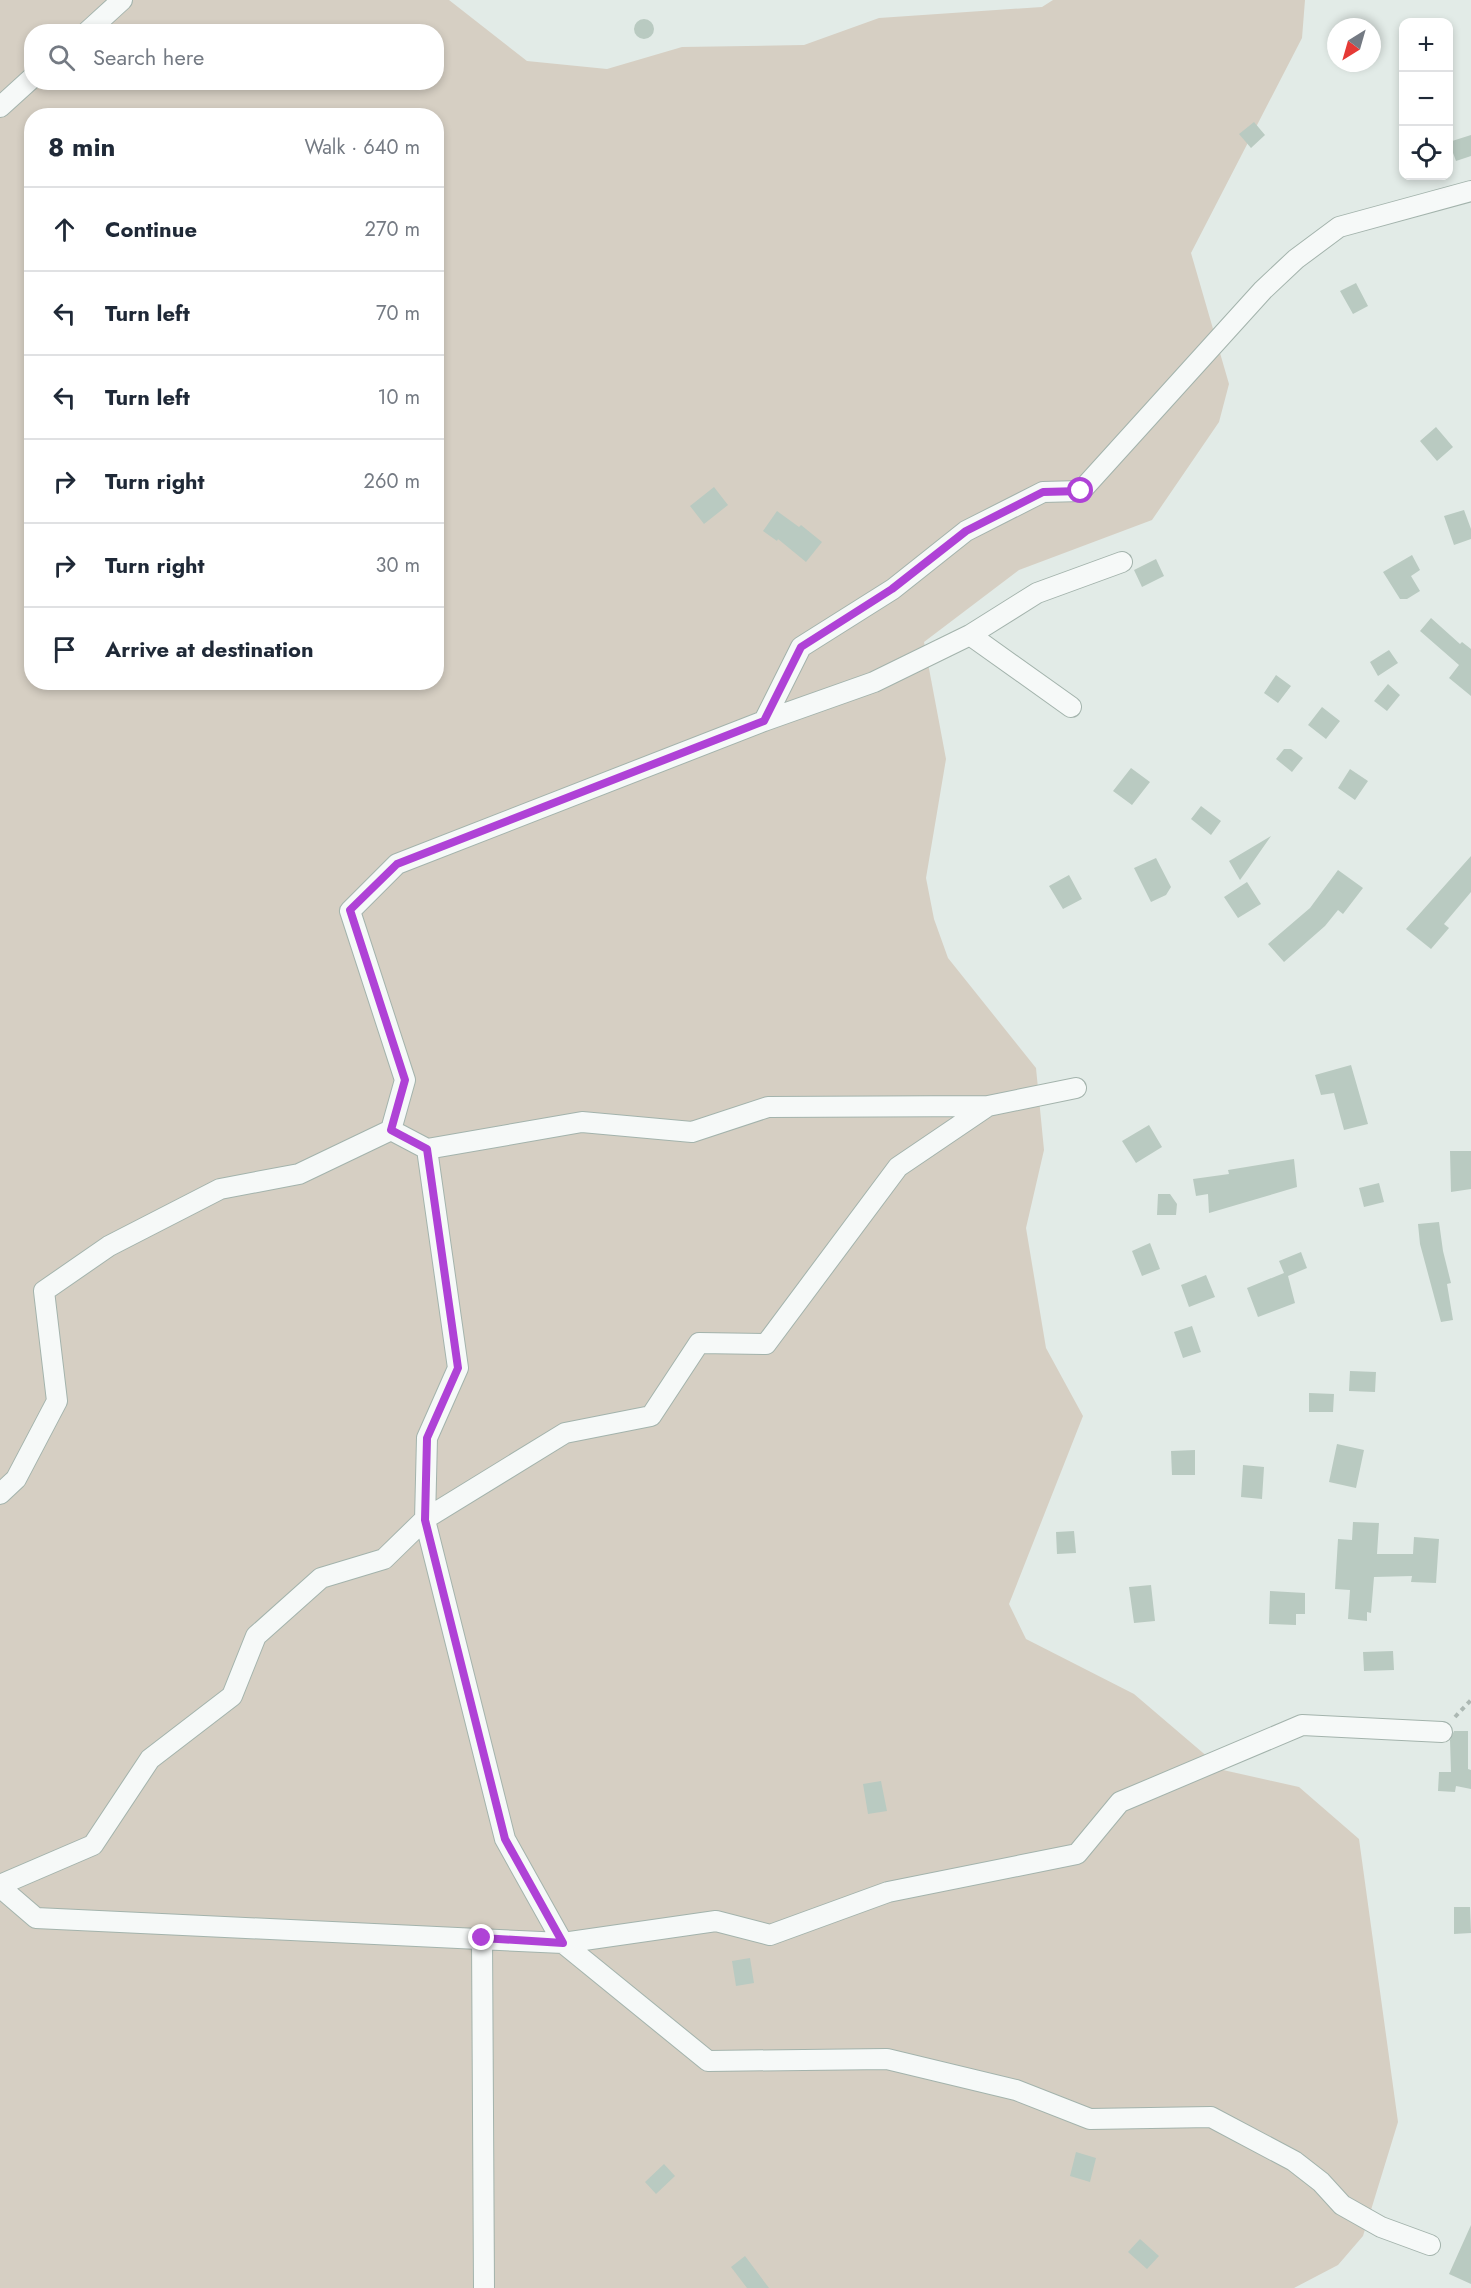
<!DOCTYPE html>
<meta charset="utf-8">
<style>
body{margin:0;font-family:Jost,sans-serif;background:#f6f6f7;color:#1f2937}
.controls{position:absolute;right:18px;top:18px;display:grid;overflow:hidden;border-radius:12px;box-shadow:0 3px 9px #0003}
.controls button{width:54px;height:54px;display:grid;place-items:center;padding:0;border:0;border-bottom:2px solid #e0e1e3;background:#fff;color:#1f2937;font:30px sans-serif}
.compass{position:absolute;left:1327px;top:18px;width:54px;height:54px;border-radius:50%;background:#fff;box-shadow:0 3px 9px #0003;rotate:217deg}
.stop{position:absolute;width:18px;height:18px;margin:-14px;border:4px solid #af42d6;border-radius:50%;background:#fff}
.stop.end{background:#af42d6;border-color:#fff;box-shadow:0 2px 6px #0008}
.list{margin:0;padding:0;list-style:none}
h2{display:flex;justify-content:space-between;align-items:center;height:78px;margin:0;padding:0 24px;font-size:26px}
h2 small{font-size:20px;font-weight:400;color:#747a83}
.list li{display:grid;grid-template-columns:39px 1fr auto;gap:18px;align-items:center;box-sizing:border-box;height:84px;padding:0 24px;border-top:2px solid #e0e1e3}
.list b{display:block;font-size:22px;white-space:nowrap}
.list em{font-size:20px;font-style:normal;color:#747a83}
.icon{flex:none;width:33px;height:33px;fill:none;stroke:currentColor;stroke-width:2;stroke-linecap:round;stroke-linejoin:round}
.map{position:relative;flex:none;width:1471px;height:2288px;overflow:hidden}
.search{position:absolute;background:#fff;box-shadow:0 3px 9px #0003;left:24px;top:24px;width:420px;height:66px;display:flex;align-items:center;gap:15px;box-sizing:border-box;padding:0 21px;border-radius:24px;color:#747a83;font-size:22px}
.panel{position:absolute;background:#fff;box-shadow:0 3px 9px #0003;left:24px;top:108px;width:420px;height:582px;border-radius:24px}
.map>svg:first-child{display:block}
</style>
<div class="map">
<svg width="1471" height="2288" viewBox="0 0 1471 2288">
<rect width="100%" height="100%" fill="#e2ebe7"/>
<path fill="#d6cfc3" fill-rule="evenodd" d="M0 0H449L527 61 607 69 682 47 804 45 879 18 1042 7 1053 0H1305L1302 38 1191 253 1229 384 1219 422 1152 520 1019 570 924 642 946 759 926 878 934 919 948 958 1036 1068 1044 1150 1026 1228 1046 1348 1083 1416 1009 1604 1026 1639 1134 1694 1223 1770 1299 1787 1359 1839 1398 2122 1363 2236 1338 2265 1294 2288H0ZM32 32H436V82H32ZM32 116H436V682H32Z"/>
<path fill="#b9cac1" d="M634 29a10 10 0 1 1 20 0a10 10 0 1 1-20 0Z
M1254 122 1265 135 1251 148 1239 134Z
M1471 135V156L1456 161 1449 142Z
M1356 283 1368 306 1353 314 1340 291Z
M1436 427 1453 447 1437 461 1420 441Z
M714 487 728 505 704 524 690 506Z
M1464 510 1471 529V539L1454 545 1444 516Z
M777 511 799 527 801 525 822 542 806 562 778 539 777 541 763 531Z
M1412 555 1420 570 1411 576 1420 591 1407 599H1400L1383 572Z
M1156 559 1164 576 1142 587 1134 570Z
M1431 618 1460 644 1462 642 1471 649V696L1449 678 1459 665 1420 631Z
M1389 650 1398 663 1378 676 1370 662Z
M1276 675 1291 686 1278 703 1264 693Z
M1388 684 1400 695 1387 711 1374 701Z
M1322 707 1340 721 1326 739 1308 725Z
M1284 749H1291L1303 758 1292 772 1276 759Z
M1131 768 1150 782 1132 805 1113 791Z
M1350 769 1368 781 1355 800 1338 788Z
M1201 806 1221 821 1211 835 1191 819Z
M1271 836 1248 869 1240 880 1229 861Z
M1471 856V892L1444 924 1449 928 1431 949 1406 929Z
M1156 858 1171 887 1166 895 1151 902 1134 868Z
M1338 870 1363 888 1343 914 1338 910 1325 926 1284 962 1268 944 1310 908Z
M1069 875 1082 899 1063 909 1049 886Z
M1247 882 1261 904 1238 918 1224 897Z
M1351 1065 1368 1124 1344 1130 1334 1093 1321 1095 1315 1075Z
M1149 1125 1162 1147 1136 1163 1122 1141Z
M1450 1151H1471V1189L1451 1192Z
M1294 1159 1297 1187 1209 1213 1208 1194 1196 1196 1193 1179 1229 1174 1228 1170Z
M1379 1183 1384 1202 1364 1207 1359 1188Z
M1158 1194H1170L1177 1204 1176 1215H1157Z
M1439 1222 1443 1251 1451 1283 1447 1284 1453 1320 1441 1322 1420 1244 1418 1224Z
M1150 1243 1160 1269 1142 1276 1132 1251Z
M1301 1252 1307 1268 1288 1276 1295 1303 1258 1317 1247 1288 1284 1273 1279 1261Z
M1206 1275 1215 1297 1189 1307 1181 1285Z
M1192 1326 1201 1352 1183 1358 1174 1332Z
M1350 1371 1376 1372 1375 1392 1349 1391Z
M1309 1393 1334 1394 1333 1412H1309Z
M1337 1444 1364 1450 1356 1488 1329 1482Z
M1195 1450V1475H1172L1171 1451Z
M1243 1465 1264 1467 1262 1499 1241 1497Z
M1353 1522 1379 1523 1377 1554H1413L1414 1537 1439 1539 1436 1583 1411 1582 1412 1576 1374 1577 1371 1613 1367 1612V1621L1348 1619 1350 1590 1335 1589 1338 1539 1352 1540Z
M1074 1531 1076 1553 1057 1554 1056 1532Z
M1151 1585 1155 1621 1134 1623 1129 1587Z
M1270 1591 1305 1593V1614H1296V1625L1269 1624Z
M1393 1651 1394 1670 1364 1671 1363 1652Z
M1454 1731H1468V1769L1471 1770V1789L1456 1786 1455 1792 1438 1791 1439 1772H1451L1450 1740Z
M881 1781 887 1811 868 1814 863 1784Z
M1454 1907H1470L1471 1933 1454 1934Z
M750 1958 754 1983 736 1986 732 1961Z
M1076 2152 1096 2158 1090 2182 1070 2176Z
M664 2164 675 2176 656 2194 645 2182Z
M1471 2225V2284L1449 2274Z
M1140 2239 1159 2256 1147 2269 1128 2252Z
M745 2256 769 2288H747L731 2267Z"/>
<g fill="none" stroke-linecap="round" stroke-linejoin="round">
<defs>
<path id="minor" d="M87 32 122 0
M0 107 32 78
M970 635 1037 593 1122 562
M764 721 874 682 970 635 1071 707
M391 1130 427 1149 582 1122 692 1132 768 1107 988 1106
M427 1149 458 1368 427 1438 425 1520 505 1839 563 1943 708 2061 887 2059 1016 2090 1090 2119 1211 2117 1294 2161 1321 2182 1342 2205 1381 2227 1430 2245
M0 1494 16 1479 57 1401 44 1291 109 1246 220 1189 299 1174 391 1130 405 1080 350 911 397 864 764 721 801 647 893 589 966 531 1043 492 1081 491 1263 290 1296 259 1339 227 1471 191
M0 1885 93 1845 150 1759 232 1696 256 1636 321 1578 384 1559 425 1519 565 1433 651 1416 699 1343 766 1344 898 1167 988 1106 1076 1088
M0 1887 36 1918 563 1943 716 1921 770 1935 888 1892 1077 1854 1120 1802 1302 1725 1442 1732
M482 1938 484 2288"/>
</defs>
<use href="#minor" stroke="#a3b3ac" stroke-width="22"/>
<path stroke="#acb8b3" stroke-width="4" stroke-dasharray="4.5 4.5" stroke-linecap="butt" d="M1455 1717 1471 1700"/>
<use href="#minor" stroke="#f6f9f8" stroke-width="20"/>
</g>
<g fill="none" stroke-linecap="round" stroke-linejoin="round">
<path stroke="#af42d6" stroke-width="8" d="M482 1938 563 1943 505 1839 425 1520 427 1438 458 1368 427 1149 391 1130 405 1080 350 910 397 864 764 721 801 647 892 589 966 531 1043 492 1081 491"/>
</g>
</svg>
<div class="controls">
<button>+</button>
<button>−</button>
<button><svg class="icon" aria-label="locate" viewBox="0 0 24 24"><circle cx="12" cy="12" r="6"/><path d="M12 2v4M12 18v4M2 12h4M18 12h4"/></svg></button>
</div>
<svg class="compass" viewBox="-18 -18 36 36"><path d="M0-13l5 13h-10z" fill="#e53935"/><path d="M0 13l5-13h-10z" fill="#747a83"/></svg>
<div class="stop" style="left:1081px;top:491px"></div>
<div class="stop end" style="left:482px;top:1938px"></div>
<div class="search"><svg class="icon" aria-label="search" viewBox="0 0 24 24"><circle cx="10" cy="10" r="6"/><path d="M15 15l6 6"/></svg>Search here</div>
<section class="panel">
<h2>8 min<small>Walk · 640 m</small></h2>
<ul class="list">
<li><svg class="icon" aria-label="ahead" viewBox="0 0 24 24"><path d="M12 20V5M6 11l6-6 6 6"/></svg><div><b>Continue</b></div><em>270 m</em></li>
<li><svg class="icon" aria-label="left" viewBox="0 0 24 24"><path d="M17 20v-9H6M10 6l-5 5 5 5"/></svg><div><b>Turn left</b></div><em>70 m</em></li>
<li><svg class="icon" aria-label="left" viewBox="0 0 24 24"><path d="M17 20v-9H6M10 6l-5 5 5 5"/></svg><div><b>Turn left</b></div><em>10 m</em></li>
<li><svg class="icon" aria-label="right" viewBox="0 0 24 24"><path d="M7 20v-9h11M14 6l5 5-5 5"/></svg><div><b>Turn right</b></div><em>260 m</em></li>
<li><svg class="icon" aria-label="right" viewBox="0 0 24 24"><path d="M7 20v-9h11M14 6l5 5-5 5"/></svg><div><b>Turn right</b></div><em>30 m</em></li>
<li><svg class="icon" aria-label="arrive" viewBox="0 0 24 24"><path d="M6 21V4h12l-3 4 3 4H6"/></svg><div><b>Arrive at destination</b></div></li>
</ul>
</section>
</div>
